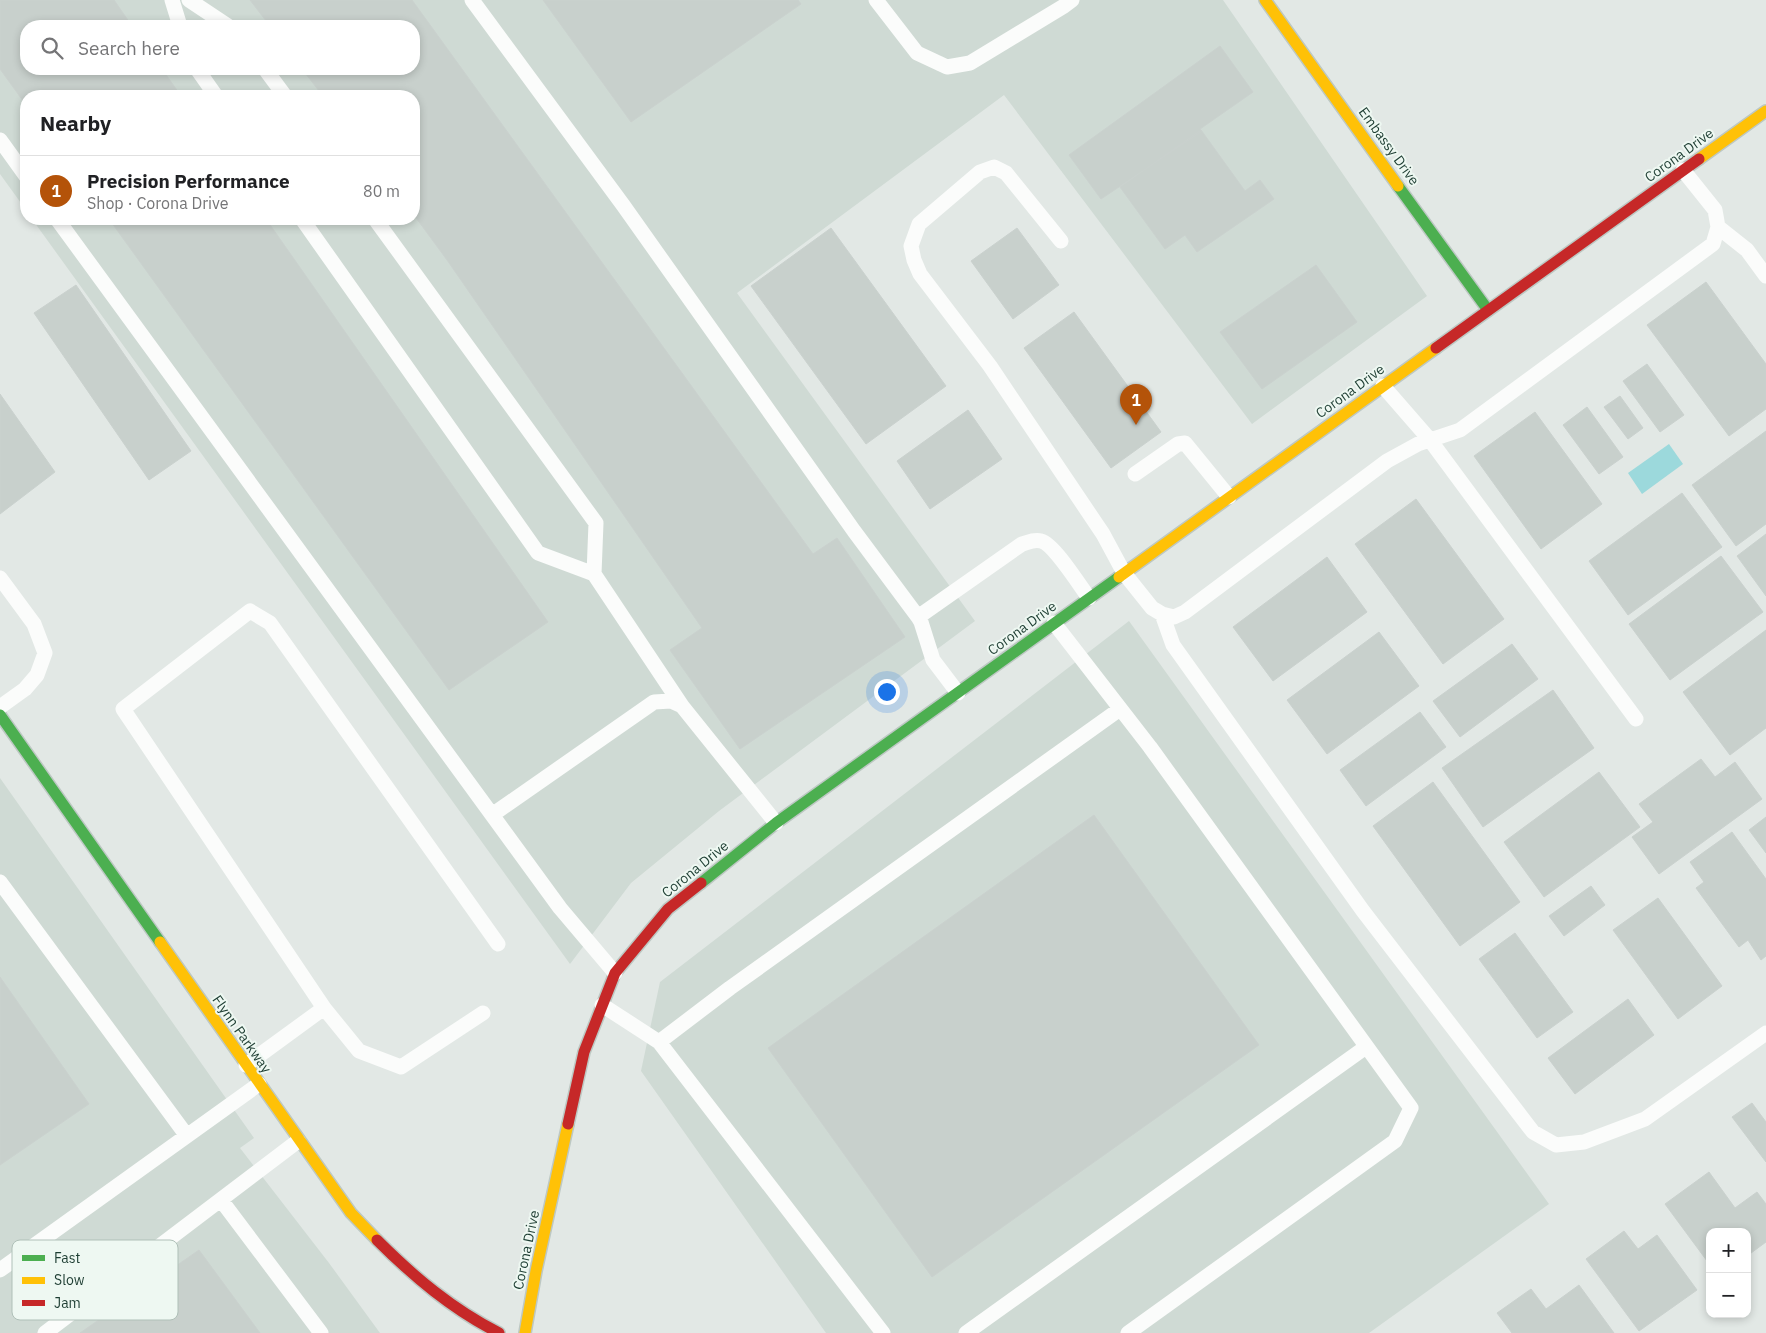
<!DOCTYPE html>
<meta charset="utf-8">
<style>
body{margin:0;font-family:"IBM Plex Sans",sans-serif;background:#f2f2f2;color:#202124}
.controls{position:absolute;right:15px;bottom:15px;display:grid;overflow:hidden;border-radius:10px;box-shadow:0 2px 8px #0003}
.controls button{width:45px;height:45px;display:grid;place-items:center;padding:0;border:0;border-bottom:1px solid #e0e0e0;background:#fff;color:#202124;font:25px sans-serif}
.you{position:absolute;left:886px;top:691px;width:18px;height:18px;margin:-12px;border:4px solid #fff;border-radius:50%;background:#1a73e8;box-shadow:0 0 0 8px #1a73e833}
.badge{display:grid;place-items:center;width:32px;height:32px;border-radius:50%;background:#b45309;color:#fff;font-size:16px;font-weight:700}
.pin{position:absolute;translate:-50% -41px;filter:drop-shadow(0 1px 2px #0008)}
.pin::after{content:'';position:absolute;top:26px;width:18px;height:15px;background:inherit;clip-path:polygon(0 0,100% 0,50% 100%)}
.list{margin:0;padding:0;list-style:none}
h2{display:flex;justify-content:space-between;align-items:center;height:65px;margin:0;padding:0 20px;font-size:21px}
h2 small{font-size:16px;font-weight:400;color:#757577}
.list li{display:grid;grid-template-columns:32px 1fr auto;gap:15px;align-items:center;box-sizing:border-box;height:70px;padding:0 20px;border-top:1px solid #e0e0e0}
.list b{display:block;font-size:19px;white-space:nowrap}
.list p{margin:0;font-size:16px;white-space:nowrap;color:#757577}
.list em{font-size:16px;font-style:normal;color:#757577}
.icon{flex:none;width:28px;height:28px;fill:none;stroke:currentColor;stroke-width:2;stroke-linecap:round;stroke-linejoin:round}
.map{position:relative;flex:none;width:1766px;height:1333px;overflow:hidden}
.search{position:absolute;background:#fff;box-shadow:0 2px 8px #0003;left:20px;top:20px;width:400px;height:55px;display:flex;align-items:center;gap:12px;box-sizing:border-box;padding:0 18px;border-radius:20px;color:#757577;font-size:19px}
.panel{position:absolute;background:#fff;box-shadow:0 2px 8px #0003;left:20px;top:90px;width:400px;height:135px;border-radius:20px}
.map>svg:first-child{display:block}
</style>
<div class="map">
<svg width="1766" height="1333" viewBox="0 0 1766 1333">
<rect width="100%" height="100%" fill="#e2e8e5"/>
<path fill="#cfdad4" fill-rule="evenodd" d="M0 0H1223L1427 296 1252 424 1004 95 737 293 975 621 719 811 631 883 570 964 32 219H414V96H26V210L0 174ZM26 26H414V69H26Z
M1129 621 1549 1204 1369 1333H826L641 1071 660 982Z
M0 778 254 1138 240 1148 329 1263 380 1333H0Z"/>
<path fill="#9cd9dc" d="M1669 444 1683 464 1642 494 1628 473Z"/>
<path fill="#c8d0cc" stroke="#cad1ce" d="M0 0H114L132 26H26V69H162L181 96H26V105L0 69Z
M250 0H412L813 554 837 538 905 637 740 749 670 650 702 628 447 260 414 215V96H323L302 69H414V26H270Z
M543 0H798L801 4 631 122Z
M1220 46 1253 92 1200 129 1202 131 1101 199 1069 155Z
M1201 130 1245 191 1260 180 1274 199 1197 252 1185 235 1165 249 1120 187Z
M109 219H266L548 622 449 690Z
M831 228 946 386 866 444 751 286Z
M1017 228 1059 285 1013 319 971 261Z
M1316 265 1357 322 1262 389 1220 332Z
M1706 282 1766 364V409L1729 436 1647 325Z
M76 285 191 451 149 480 34 313Z
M1074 312 1161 432 1111 468 1024 348Z
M1647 364 1684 415 1660 432 1623 381Z
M0 394 55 472 0 514Z
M1620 396 1643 428 1628 439 1604 407Z
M1587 407 1623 457 1599 474 1563 425Z
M968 410 1002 459 930 509 897 461Z
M1535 412 1602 504 1541 549 1474 456Z
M1766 431V524L1736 546 1692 485Z
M1682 493 1722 547 1628 615 1589 561Z
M1416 499 1504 619 1443 664 1355 544Z
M1766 534V596L1737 556Z
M1721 556 1763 612 1670 680 1629 624Z
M1327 557 1367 612 1273 681 1233 627Z
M1766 630V728L1730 755 1683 692Z
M1379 632 1419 686 1327 754 1287 700Z
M1512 644 1538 679 1460 737 1433 701Z
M1553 690 1594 748 1483 827 1442 768Z
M1420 712 1446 747 1366 806 1340 770Z
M1701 759 1715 777 1735 762 1762 799 1659 874 1632 837 1653 822 1639 804Z
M1599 772 1640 827 1544 897 1504 842Z
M1433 782 1520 902 1460 946 1373 826Z
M1094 815 1259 1045 932 1277 768 1048Z
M1766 817V853L1749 830Z
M1732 832 1766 879V956L1761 960 1748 940 1739 947 1696 888 1704 882 1690 862Z
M1591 886 1605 905 1564 936 1549 916Z
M1658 898 1722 986 1678 1019 1613 930Z
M1515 933 1573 1012 1537 1038 1479 959Z
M0 977 89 1104 0 1165Z
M1628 999 1654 1035 1575 1094 1548 1058Z
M1752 1103 1766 1122V1162L1732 1117Z
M1709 1172 1735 1208 1757 1192 1766 1204V1242L1747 1256V1232H1710V1265L1665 1204Z
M1624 1231 1638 1249 1657 1235 1697 1290 1639 1331 1586 1259Z
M199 1250 260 1333H80L130 1298Z
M1579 1285 1614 1333H1512L1497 1313 1531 1289 1546 1309Z"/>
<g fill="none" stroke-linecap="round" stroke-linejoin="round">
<defs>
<path id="fast" d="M1398 186 1488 310
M0 715 160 942
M701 883 776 823 1119 577"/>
<path id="slow" d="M1265 0 1398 186
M1699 159 1766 111
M1119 577 1436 348
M160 942 351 1213 377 1240
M525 1333 536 1271 568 1124"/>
<path id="jam" d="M1436 348 1699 159
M568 1124 584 1052 615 973 668 909 701 883
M377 1240C414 1277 452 1309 499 1333"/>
</defs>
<use href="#fast" stroke="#bdc8c3" stroke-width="14"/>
<use href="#slow" stroke="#bdc8c3" stroke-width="14"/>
<use href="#jam" stroke="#bdc8c3" stroke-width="14"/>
<path stroke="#fbfcfb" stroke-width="15" d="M172 0 180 26
M189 0 228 26
M472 0 623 205 854 531 918 617 921 622 933 660 958 693
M876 0 917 53 947 67 970 63 1064 6 1072 0
M197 69 216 96
M265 69 285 96
M0 140 26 176
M57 219 560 908 615 973
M302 219 538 553 594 574 682 706
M375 219 596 523 594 574
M1718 227 1747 250 1766 276
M1061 241 1006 173 994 167 980 172 919 224 911 246 914 260 920 274 990 366 1103 534 1124 573 1152 608 1162 614 1174 617 1185 612 1387 461 1418 444 1460 430 1713 244 1718 227 1715 210 1683 170
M1383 386 1430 440 1636 719
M1135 474 1178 444 1185 443 1229 497
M0 578 34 624 45 653 37 675 25 689 0 707
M1162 614 1173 645 1363 911 1533 1132 1556 1145 1584 1142 1645 1119 1766 1033
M918 617 1022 544C1029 542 1034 539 1041 541 1054 544 1080 586 1089 598
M1054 623 1150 747 1411 1108 1395 1141 1128 1333
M492 815 654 702 671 701 682 706 776 823
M0 882 187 1136
M602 1005 659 1042 883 1333
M324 1008 359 1051 401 1067 483 1013
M659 1042 730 988 1120 709
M246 1065 324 1008 123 709 250 611 270 623 498 944
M221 1200 321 1333
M0 1270 259 1084
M45 1333 298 1141
M966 1333 1366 1047"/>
<use href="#fast" stroke="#4caf50" stroke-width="11"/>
<use href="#slow" stroke="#ffc107" stroke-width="11"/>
<use href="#jam" stroke="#c62828" stroke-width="11"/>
</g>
<g text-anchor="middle" stroke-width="4" stroke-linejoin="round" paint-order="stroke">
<g font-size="14" fill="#1d3d32" stroke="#eef8f2">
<text transform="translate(1389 146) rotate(54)" y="5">Embassy Drive</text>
<text transform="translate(1679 155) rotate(-36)" y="5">Corona Drive</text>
<text transform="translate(1350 391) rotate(-36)" y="5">Corona Drive</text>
<text transform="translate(1022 628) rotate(-36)" y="5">Corona Drive</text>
<text transform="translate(695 869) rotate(-39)" y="5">Corona Drive</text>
<text transform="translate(242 1034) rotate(55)" y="5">Flynn Parkway</text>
<text transform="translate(526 1250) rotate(-78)" y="5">Corona Drive</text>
</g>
</g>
<rect x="12" y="1240" width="166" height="80" rx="8" fill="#eef8f2" stroke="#afc0b8" stroke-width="1"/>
<rect x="22" y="1255" width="23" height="6" fill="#4caf50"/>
<rect x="22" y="1277" width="23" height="7" fill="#ffc107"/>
<rect x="22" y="1300" width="23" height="6" fill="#c62828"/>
<g font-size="14" fill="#1d3d32">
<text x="54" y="1263">Fast</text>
<text x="54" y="1285">Slow</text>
<text x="54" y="1308">Jam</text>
</g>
</svg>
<div class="controls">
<button>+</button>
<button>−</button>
</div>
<div class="you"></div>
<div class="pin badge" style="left:1136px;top:425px">1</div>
<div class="search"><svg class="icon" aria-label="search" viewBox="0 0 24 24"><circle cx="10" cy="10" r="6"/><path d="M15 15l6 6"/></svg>Search here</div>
<section class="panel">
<h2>Nearby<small></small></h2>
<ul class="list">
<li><span class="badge">1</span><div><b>Precision Performance</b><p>Shop · Corona Drive</p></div><em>80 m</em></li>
</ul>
</section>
</div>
